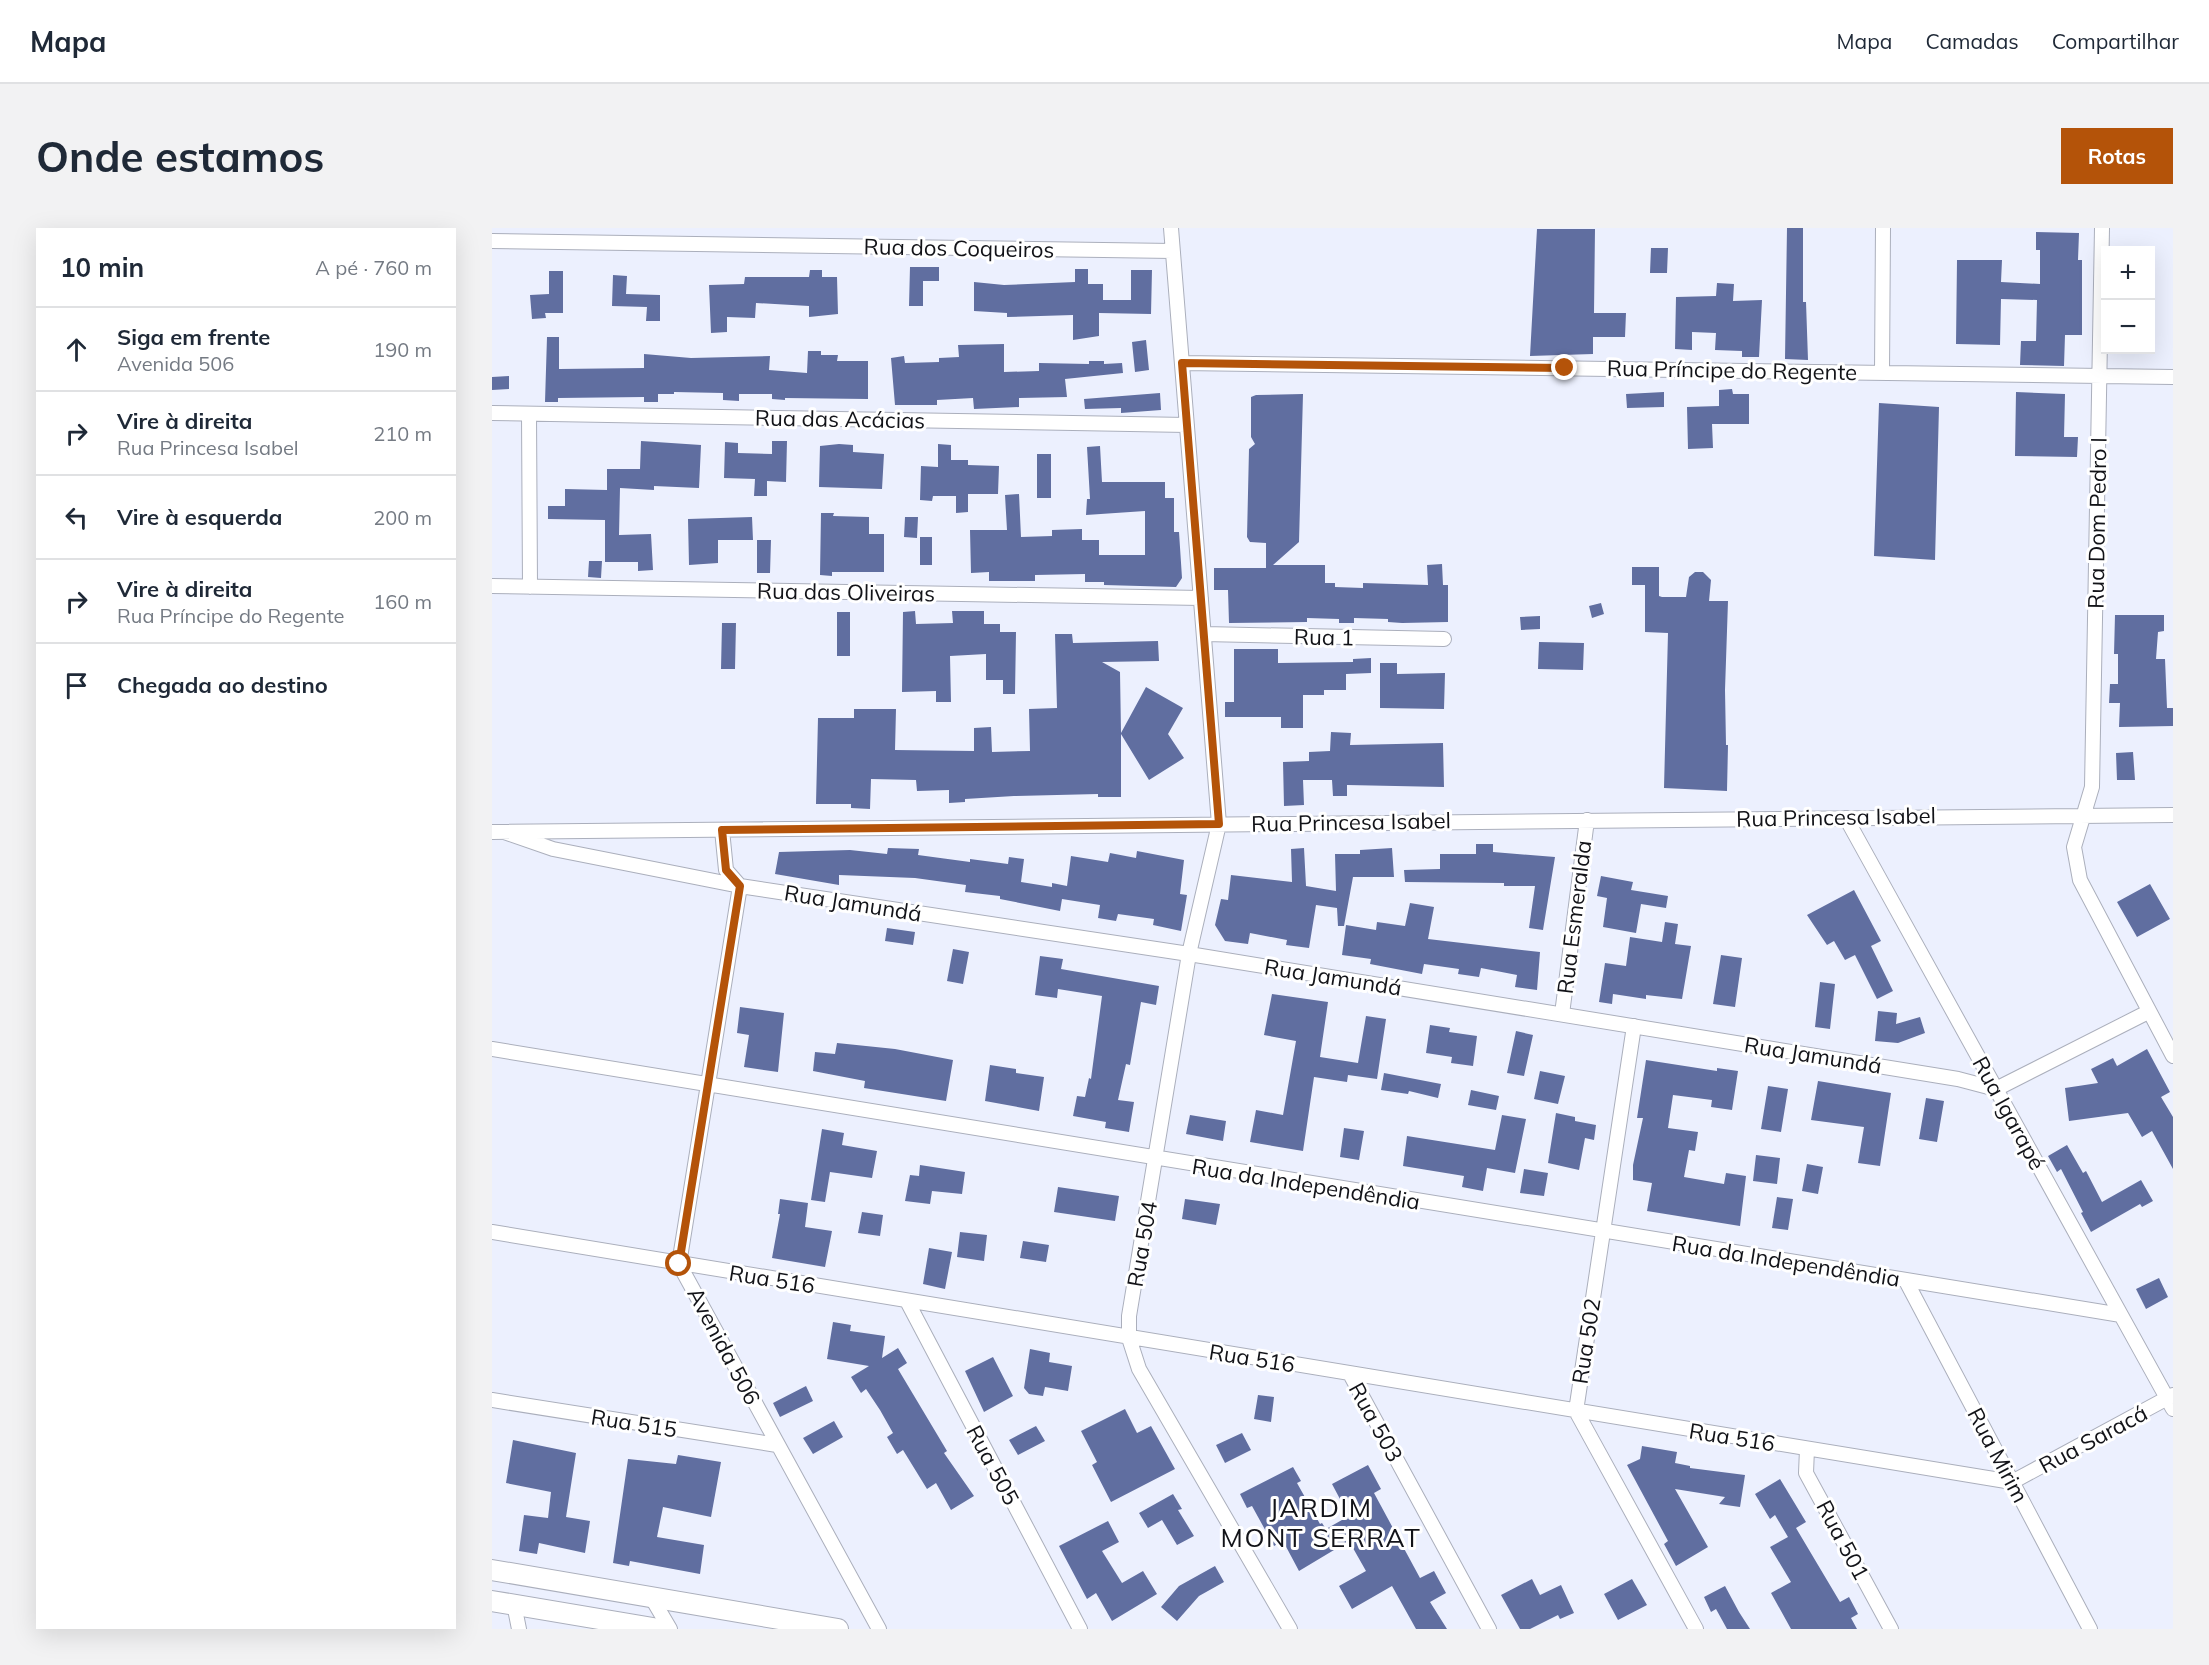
<!DOCTYPE html>
<html lang="pt">
<meta charset="utf-8">
<style>
body{margin:0;font-family:Mulish,sans-serif;background:#f2f2f3;color:#1f2937}
.controls{position:absolute;right:18px;top:18px;display:grid;overflow:hidden;border-radius:0px;box-shadow:0 6px 24px #0002}
.controls button{width:54px;height:54px;display:grid;place-items:center;padding:0;border:0;border-bottom:2px solid #e0e1e3;background:#fff;color:#1f2937;font:30px sans-serif}
.stop{position:absolute;width:18px;height:18px;margin:-14px;border:4px solid #b45309;border-radius:50%;background:#fff}
.stop.end{background:#b45309;border-color:#fff;box-shadow:0 2px 6px #0008}
.list{margin:0;padding:0;list-style:none}
h2{display:flex;justify-content:space-between;align-items:center;height:78px;margin:0;padding:0 24px;font-size:26px}
h2 small{font-size:20px;font-weight:400;color:#747a83}
.list li{display:grid;grid-template-columns:39px 1fr auto;gap:18px;align-items:center;box-sizing:border-box;height:84px;padding:0 24px;border-top:2px solid #e0e1e3}
.list b{display:block;font-size:22px;white-space:nowrap}
.list p{margin:0;font-size:20px;white-space:nowrap;color:#747a83}
.list em{font-size:20px;font-style:normal;color:#747a83}
.icon{flex:none;width:33px;height:33px;fill:none;stroke:currentColor;stroke-width:2;stroke-linecap:round;stroke-linejoin:round}
.map{position:relative;flex:none;width:1681px;height:1401px;overflow:hidden;border-radius:0px}
header{display:flex;align-items:center;gap:36px;box-sizing:border-box;height:84px;padding:0 30px;background:#fff;border-bottom:2px solid #e0e1e3}
header strong{font-size:28px}
nav{display:flex;gap:33px;margin-inline-start:auto;font-size:21px}
.intro{display:flex;align-items:center;justify-content:space-between;box-sizing:border-box;height:144px;padding:0 36px}
h1{margin:0;font-size:42px}
.button{padding:15px 27px;border-radius:0px;background:#b45309;color:#fff;font-size:21px;font-weight:700}
main{display:flex;gap:36px;padding:0 36px}
aside{flex:1;background:#fff;border-radius:0px;box-shadow:0 6px 24px #0002}
.map>svg:first-child{display:block}
</style>
<header>
<strong>Mapa</strong>
<nav><a>Mapa</a><a>Camadas</a><a>Compartilhar</a></nav>
</header>
<div class="intro"><h1>Onde estamos</h1><a class="button">Rotas</a></div>
<main>
<aside>
<h2>10 min<small>A pé · 760 m</small></h2>
<ul class="list">
<li><svg class="icon" aria-label="ahead" viewBox="0 0 24 24"><path d="M12 20V5M6 11l6-6 6 6"/></svg><div><b>Siga em frente</b><p>Avenida 506</p></div><em>190 m</em></li>
<li><svg class="icon" aria-label="right" viewBox="0 0 24 24"><path d="M7 20v-9h11M14 6l5 5-5 5"/></svg><div><b>Vire à direita</b><p>Rua Princesa Isabel</p></div><em>210 m</em></li>
<li><svg class="icon" aria-label="left" viewBox="0 0 24 24"><path d="M17 20v-9H6M10 6l-5 5 5 5"/></svg><div><b>Vire à esquerda</b></div><em>200 m</em></li>
<li><svg class="icon" aria-label="right" viewBox="0 0 24 24"><path d="M7 20v-9h11M14 6l5 5-5 5"/></svg><div><b>Vire à direita</b><p>Rua Príncipe do Regente</p></div><em>160 m</em></li>
<li><svg class="icon" aria-label="arrive" viewBox="0 0 24 24"><path d="M6 21V4h12l-3 4 3 4H6"/></svg><div><b>Chegada ao destino</b></div></li>
</ul>
</aside>
<div class="map">
<svg width="1681" height="1401" viewBox="0 0 1681 1401">
<rect width="100%" height="100%" fill="#ecf0fe"/>
<path fill="#606ea0" d="M1295 0H1311V74H1314L1316 132 1293 131Z
M1045 1H1103L1102 85H1134L1133 109H1101V126L1038 128Z
M1544 4 1587 5 1586 32H1590V107H1573L1572 138 1528 137 1529 113H1544L1545 72 1509 71 1508 117 1464 116 1465 32H1510L1509 54 1548 56V22H1544Z
M1159 20H1176L1175 45H1158Z
M418 39H447V53H431V78H417Z
M583 41H596V56H611V72H639V42H660L659 86 607 85V108L581 112V87L515 89V85L482 83V54L512 57 583 54Z
M318 42H330V49H345L346 86 317 89V78L264 75 263 90 235 89V104L219 105 217 57 252 56 253 49H317Z
M57 43H71V85H53L54 90 40 91 38 67 57 66Z
M121 47 135 48 134 66 168 67V93H154L155 79 120 78Z
M1225 55 1242 56 1241 73 1270 72 1267 129H1250V123L1223 122 1224 105 1200 104V122L1183 121 1184 69 1224 68Z
M55 109H67V141L152 140V126L199 130 278 128 277 142 315 145 316 123H329V127H346L345 133H376V171L293 170V172L280 171V166H247V173L231 172V165L182 164V166H166V174H152V169L66 170V174H53Z
M654 112 657 142 643 144 640 114Z
M512 116V144L547 143V135L597 136V133H612V136L630 135 631 145 573 151 575 169 527 170V179L482 181 481 170 445 172V177H403L399 130 412 128 413 135 447 134V130L467 129 466 117Z
M17 148V161L0 162V149Z
M1240 161 1241 166H1257V196H1220L1221 220 1196 221 1195 179 1227 178V162Z
M1172 164V179L1135 180 1134 166Z
M1524 164 1573 166 1572 209H1586L1585 229 1523 228Z
M668 165 669 182 629 185V180L593 181 592 171Z
M811 166 807 314 781 337H833V355H843V359L871 360V355L936 357 935 337 950 336 951 357H956V394L910 395 896 394V391L862 390V395H847V391L815 390V394L737 395 736 362H722V340H774V315L758 314 755 309 757 221 763 216 759 209V169L764 167Z
M1387 175 1447 179 1443 332 1382 328Z
M149 213 209 217 207 260 162 258V262L128 260 127 307 159 306 161 342 146 343V334H113V292L56 291V278H73V261L115 262V241H148Z
M280 213H295L294 254 275 253V268H262L263 251 232 250 233 214 246 215V225L280 226Z
M347 216 361 217V224L392 226 390 261 327 259 328 218Z
M446 216 459 217V232H476V237L507 238 506 266H476V284L464 285V268H441L440 273 428 272 429 238 446 239Z
M608 218 610 254H673V270H682V304H687L690 350 684 359 612 357V354H593V346L543 347V353H497V344L479 345 478 302H515L513 267 527 266 529 309 560 308V302L590 301V312H607V327H653V283L594 287 595 271H598L595 219Z
M545 226H559V270H545Z
M329 285H342L341 288 377 289V306H392V344H340V348L328 347Z
M260 289 261 312H226V335L197 337 196 291Z
M413 289H426L425 310 412 309Z
M428 309H440V337H428Z
M265 312H279L278 345H265Z
M97 333H110L109 350 96 349Z
M1140 339H1167V368L1170 369H1194L1197 349 1203 344H1211L1219 352 1217 373H1236L1233 462 1234 517H1236L1235 563 1172 560 1176 405 1153 404V357H1140Z
M1109 375 1112 386 1100 390 1097 378Z
M423 383 424 396 461 395 460 383H492V396H508V404H524L523 466H511V452H494V426L458 428 459 474H444V463L410 464 411 384Z
M345 384H358V428H345Z
M1623 387H1672V403L1666 404 1664 431H1673L1675 480H1681V498L1627 499 1628 475H1617L1618 456H1626V426H1622Z
M1048 388V401L1029 402 1028 389Z
M230 395H244L243 441H229Z
M563 406H580L581 415 666 413 667 433 610 434 628 444 629 505 654 459 691 480 676 506 692 530 657 552 629 506V569H606V566L522 568 473 571V574L457 575V562L425 563 424 552 379 551 378 581 359 580V576H324L326 490H362V481H404L403 522 482 523V500L499 499 500 524 538 523 537 481 565 480Z
M1047 414 1092 415 1091 442 1046 441Z
M742 421H786V435L861 434V431L879 430V445L854 446V462H832V467H811V500H789V489H733V474H742Z
M888 435H905V446L953 445 952 481 888 480Z
M839 504 859 505 858 517 951 515 952 559 855 557V568H841L840 552H811L812 577 792 578 791 534 817 533V524L838 523Z
M1641 524 1643 552H1625L1624 525Z
M984 616H1001V624L1063 629 1051 702 1037 700 1043 658H1012V655L913 654 912 642 948 641V626H984Z
M396 620 427 621 426 627 478 634V631L516 636 517 629 532 631 529 654 560 659V655L575 658 579 628 616 634 618 625 644 630 645 623 692 632 688 666 695 667 689 703 661 697 662 691 626 686 624 693 606 690 608 677 570 671 568 683 508 671V668L473 664 474 657 423 650 347 647V657L283 646 287 624 358 622 395 626Z
M812 620 814 658 844 663 843 626H868V622L900 620 902 649H861L852 698H846L845 680 824 677 817 720 794 717 795 712 758 705 756 716 733 713 723 697 729 671 736 672 739 647 800 654 799 621Z
M1109 648 1141 654 1139 662 1176 668 1174 680 1149 676 1144 705 1111 699 1115 670 1105 668Z
M1658 656 1678 691 1645 709 1625 674Z
M1362 662 1389 713 1379 718 1401 763 1385 771 1363 727 1353 732 1342 713 1335 717 1315 687Z
M918 675 942 679 936 711 1048 724 1045 762 1023 759 1025 747 989 740 987 749 966 746 967 741 932 736 930 746 878 736 879 731 850 727 854 697 884 702 885 694 913 698Z
M1173 694 1186 696 1183 716 1199 718 1190 771 1154 767V771L1121 766 1120 776 1107 774 1113 735 1134 738 1138 709 1170 714Z
M395 700 423 704 421 717 393 713Z
M461 721 477 724 471 756 455 753Z
M1229 727 1250 730 1243 779 1221 776Z
M548 728 571 731 569 741 667 758 664 777 649 774 638 837 634 836 626 872 642 874 637 904 613 900 614 894 581 888 585 868 593 869 597 850 599 851 610 768 566 761 565 770 543 767Z
M1328 754 1343 756 1338 801 1323 799Z
M780 766 836 774 828 829 866 835 874 788 894 791 885 851 856 847 855 854 822 849 811 923 758 914 764 882 791 887 804 813 772 807Z
M248 779 292 785 286 844 252 839 257 807 245 805Z
M1386 783 1405 785 1404 796 1428 789 1433 805 1406 815 1383 813Z
M938 797 958 800 957 804 985 808 981 838 959 835 960 829 934 825Z
M1024 803 1041 807 1032 848 1015 845Z
M345 815 403 821 461 832 454 873 372 860 373 853 321 843 323 824 343 826Z
M1655 821 1678 864 1669 869 1681 889V941L1660 903 1650 909 1636 885 1577 893 1573 860 1606 855 1599 841 1621 830 1625 838Z
M1154 832 1225 843V840L1246 843 1240 882 1219 879 1220 872 1181 867 1176 900 1206 904 1203 923 1197 922 1192 949 1232 956 1234 945 1254 948 1248 998 1155 983 1160 955 1141 952V937L1151 890H1145Z
M498 837 524 841V845L552 849 547 883 493 873Z
M1048 843 1073 848 1066 876 1042 871Z
M892 845 949 856 946 870 917 863 916 866 889 862Z
M1326 853 1399 865 1388 938 1366 935 1372 899 1319 892Z
M1276 858 1296 861 1289 904 1269 901Z
M979 862 1007 868 1004 882 976 877Z
M1434 870 1452 873 1445 914 1427 911Z
M1064 885 1083 889V893L1104 897 1102 912 1093 910 1087 942 1056 935Z
M698 887 734 893 731 913 694 906Z
M1010 887 1034 891 1023 945 995 940 991 963 970 959 972 948 911 938 915 908 1003 922Z
M852 900 872 903 867 932 848 929Z
M330 901 352 905 350 917 385 923 380 950 338 944 333 974 319 972Z
M1575 917 1591 945 1594 943 1610 974 1649 952 1661 973 1650 979 1648 976 1599 1004 1589 985 1591 984 1569 941 1565 944 1556 928Z
M1264 927 1288 930 1285 956 1261 953Z
M1315 936 1331 939 1326 966 1310 963Z
M428 937 473 944 470 966 440 963 438 976 413 973 418 947 427 948Z
M1032 941 1056 945 1052 968 1028 965Z
M566 959 627 968 623 993 562 984Z
M1285 969 1301 971 1296 1002 1280 1000Z
M288 971 316 975 313 999 340 1003 333 1039 280 1030 288 986H286Z
M693 971 728 976 724 997 690 991Z
M370 984 391 987 388 1008 366 1005Z
M468 1004 495 1007 492 1033 465 1029Z
M531 1013 557 1017 554 1034 528 1030Z
M437 1020 460 1024 453 1061 431 1056Z
M1667 1050 1676 1069 1654 1081 1644 1061Z
M341 1094 359 1097 358 1103 393 1108 390 1130 406 1120 415 1135 406 1141 455 1223 452 1225 482 1268 459 1282 444 1255 435 1261 411 1222 405 1226 395 1209 401 1205 388 1182 374 1161 369 1165 359 1149 377 1138 335 1131Z
M538 1121 558 1125 557 1134 580 1138 576 1163 553 1159 551 1168 537 1166 532 1160Z
M501 1129 521 1168 492 1184 473 1143Z
M314 1158 321 1173 288 1189 281 1175Z
M766 1167 782 1169 779 1194 762 1191Z
M633 1181 645 1205 659 1198 683 1241 619 1274 600 1237 605 1234 589 1203Z
M342 1193 351 1209 321 1226 311 1210Z
M544 1198 553 1213 526 1227 517 1212Z
M750 1205 759 1222 733 1235 724 1217Z
M21 1212 84 1225 74 1289 98 1293 93 1325 47 1315 45 1326 27 1323 32 1287 56 1290 59 1264 14 1255Z
M1150 1218 1185 1224 1183 1235 1198 1238V1240L1253 1247 1248 1279 1227 1276 1233 1269 1183 1261 1216 1319 1184 1338 1172 1316 1176 1313 1135 1237 1148 1231Z
M186 1227 229 1234 219 1289 171 1279 165 1309 212 1317 208 1346 138 1333 137 1338 121 1335 136 1231 184 1236Z
M876 1237 889 1261 882 1265 928 1350 942 1343 954 1365 938 1374 955 1401H924L900 1358 860 1381 847 1358 874 1343 857 1313 807 1343 791 1313 782 1318 760 1278 755 1280 748 1266 801 1239 809 1253 805 1255 828 1296 830 1295 834 1301 857 1288 840 1256Z
M1288 1251 1314 1294 1304 1300 1348 1374 1357 1369 1366 1386 1359 1390 1365 1401H1299L1279 1365 1299 1354 1278 1319 1296 1309 1283 1287 1278 1291 1263 1266Z
M681 1266 690 1281 686 1282 702 1308 685 1317 670 1292 656 1300 647 1285Z
M616 1293 627 1314 610 1323 630 1355 651 1343 665 1366 620 1393 604 1365 595 1371 567 1318Z
M723 1338 732 1354 707 1368 685 1393 669 1379 687 1358Z
M1040 1351 1048 1367 1069 1357 1082 1385 1068 1391 1066 1387 1038 1401H1028L1009 1367Z
M1140 1351 1155 1377 1126 1392 1112 1366Z
M1233 1358 1247 1384 1258 1401H1235L1224 1381 1219 1384 1212 1369Z"/>
<g fill="none" stroke-linecap="round" stroke-linejoin="round">
<defs>
<path id="street" d="M679 0 727 596 697 726 637 1088V1110L647 1141 798 1401
M1610 0 1600 559 1582 619 1588 652 1681 828
M0 13 681 23
M690 135 1681 149
M1390 145 1391 0
M0 185 695 197
M37 186 38 359
M0 358 709 370
M712 406 952 411
M1354 590 1681 1181
M230 602 234 642 248 658 187 1036 387 1401
M0 604 1681 587
M12 604 61 621 248 658 697 726 1466 851 1504 861 1656 784
M1070 786 1095 592
M1142 798 1084 1183 1204 1401
M0 821 1629 1087
M0 1004 1520 1254 1681 1167
M1414 1053 1598 1401
M415 1073 588 1401
M858 1146 997 1401
M0 1172 285 1217
M1315 1221 1314 1245 1399 1401
M158 1367 178 1401
M22 1376 27 1401"/>
<path id="secondary" d="M0 1342 346 1401
M0 1373 167 1401"/>
</defs>
<use href="#street" stroke="#abafbc" stroke-width="16"/>
<use href="#secondary" stroke="#abafbc" stroke-width="22"/>
<use href="#street" stroke="#fff" stroke-width="14"/>
<use href="#secondary" stroke="#fff" stroke-width="20"/>
</g>
<g fill="none" stroke-linecap="round" stroke-linejoin="round">
<path stroke="#b45309" stroke-width="8" d="M187 1036 248 658 234 642 230 602 727 596 690 135 1073 140"/>
</g>
<g text-anchor="middle" stroke-width="6" stroke-linejoin="round" paint-order="stroke">
<g font-size="22" fill="#121318" stroke="#fff">
<text transform="translate(467 20) rotate(1)" y="8">Rua dos Coqueiros</text>
<text transform="translate(1240 142) rotate(1)" y="8">Rua Príncipe do Regente</text>
<text transform="translate(348 191) rotate(1)" y="8">Rua das Acácias</text>
<text transform="translate(1605 295) rotate(-89)" y="8">Rua Dom Pedro I</text>
<text transform="translate(354 364) rotate(1)" y="8">Rua das Oliveiras</text>
<text transform="translate(832 409) rotate(1)" y="8">Rua 1</text>
<text transform="translate(1344 589) rotate(-1)" y="8">Rua Princesa Isabel</text>
<text transform="translate(859 594) rotate(-1)" y="8">Rua Princesa Isabel</text>
<text transform="translate(361 675) rotate(9)" y="8">Rua Jamundá</text>
<text transform="translate(1082 689) rotate(-83)" y="8">Rua Esmeralda</text>
<text transform="translate(841 749) rotate(9)" y="8">Rua Jamundá</text>
<text transform="translate(1321 827) rotate(9)" y="8">Rua Jamundá</text>
<text transform="translate(1517 885) rotate(61)" y="8">Rua Igarapé</text>
<text transform="translate(814 956) rotate(9)" y="8">Rua da Independêndia</text>
<text transform="translate(650 1016) rotate(-80)" y="8">Rua 504</text>
<text transform="translate(1294 1033) rotate(9)" y="8">Rua da Independêndia</text>
<text transform="translate(280 1051) rotate(9)" y="8">Rua 516</text>
<text transform="translate(1094 1113) rotate(-81)" y="8">Rua 502</text>
<text transform="translate(232 1118) rotate(62)" y="8">Avenida 506</text>
<text transform="translate(760 1130) rotate(9)" y="8">Rua 516</text>
<text transform="translate(884 1194) rotate(61)" y="8">Rua 503</text>
<text transform="translate(142 1195) rotate(9)" y="8">Rua 515</text>
<text transform="translate(1240 1209) rotate(9)" y="8">Rua 516</text>
<text transform="translate(1601 1211) rotate(-28)" y="8">Rua Saracá</text>
<text transform="translate(1506 1227) rotate(62)" y="8">Rua Mirim</text>
<text transform="translate(501 1237) rotate(62)" y="8">Rua 505</text>
<text transform="translate(1351 1312) rotate(62)" y="8">Rua 501</text>
</g>
<g font-size="26" letter-spacing="1.5" fill="#121318" stroke="#fff">
<text x="829" y="1289">JARDIM<tspan x="829" dy="30">MONT SERRAT</tspan></text>
</g>
</g>
</svg>
<div class="controls">
<button>+</button>
<button>−</button>
</div>
<div class="stop" style="left:187px;top:1036px"></div>
<div class="stop end" style="left:1073px;top:140px"></div>
</div>
</main>
